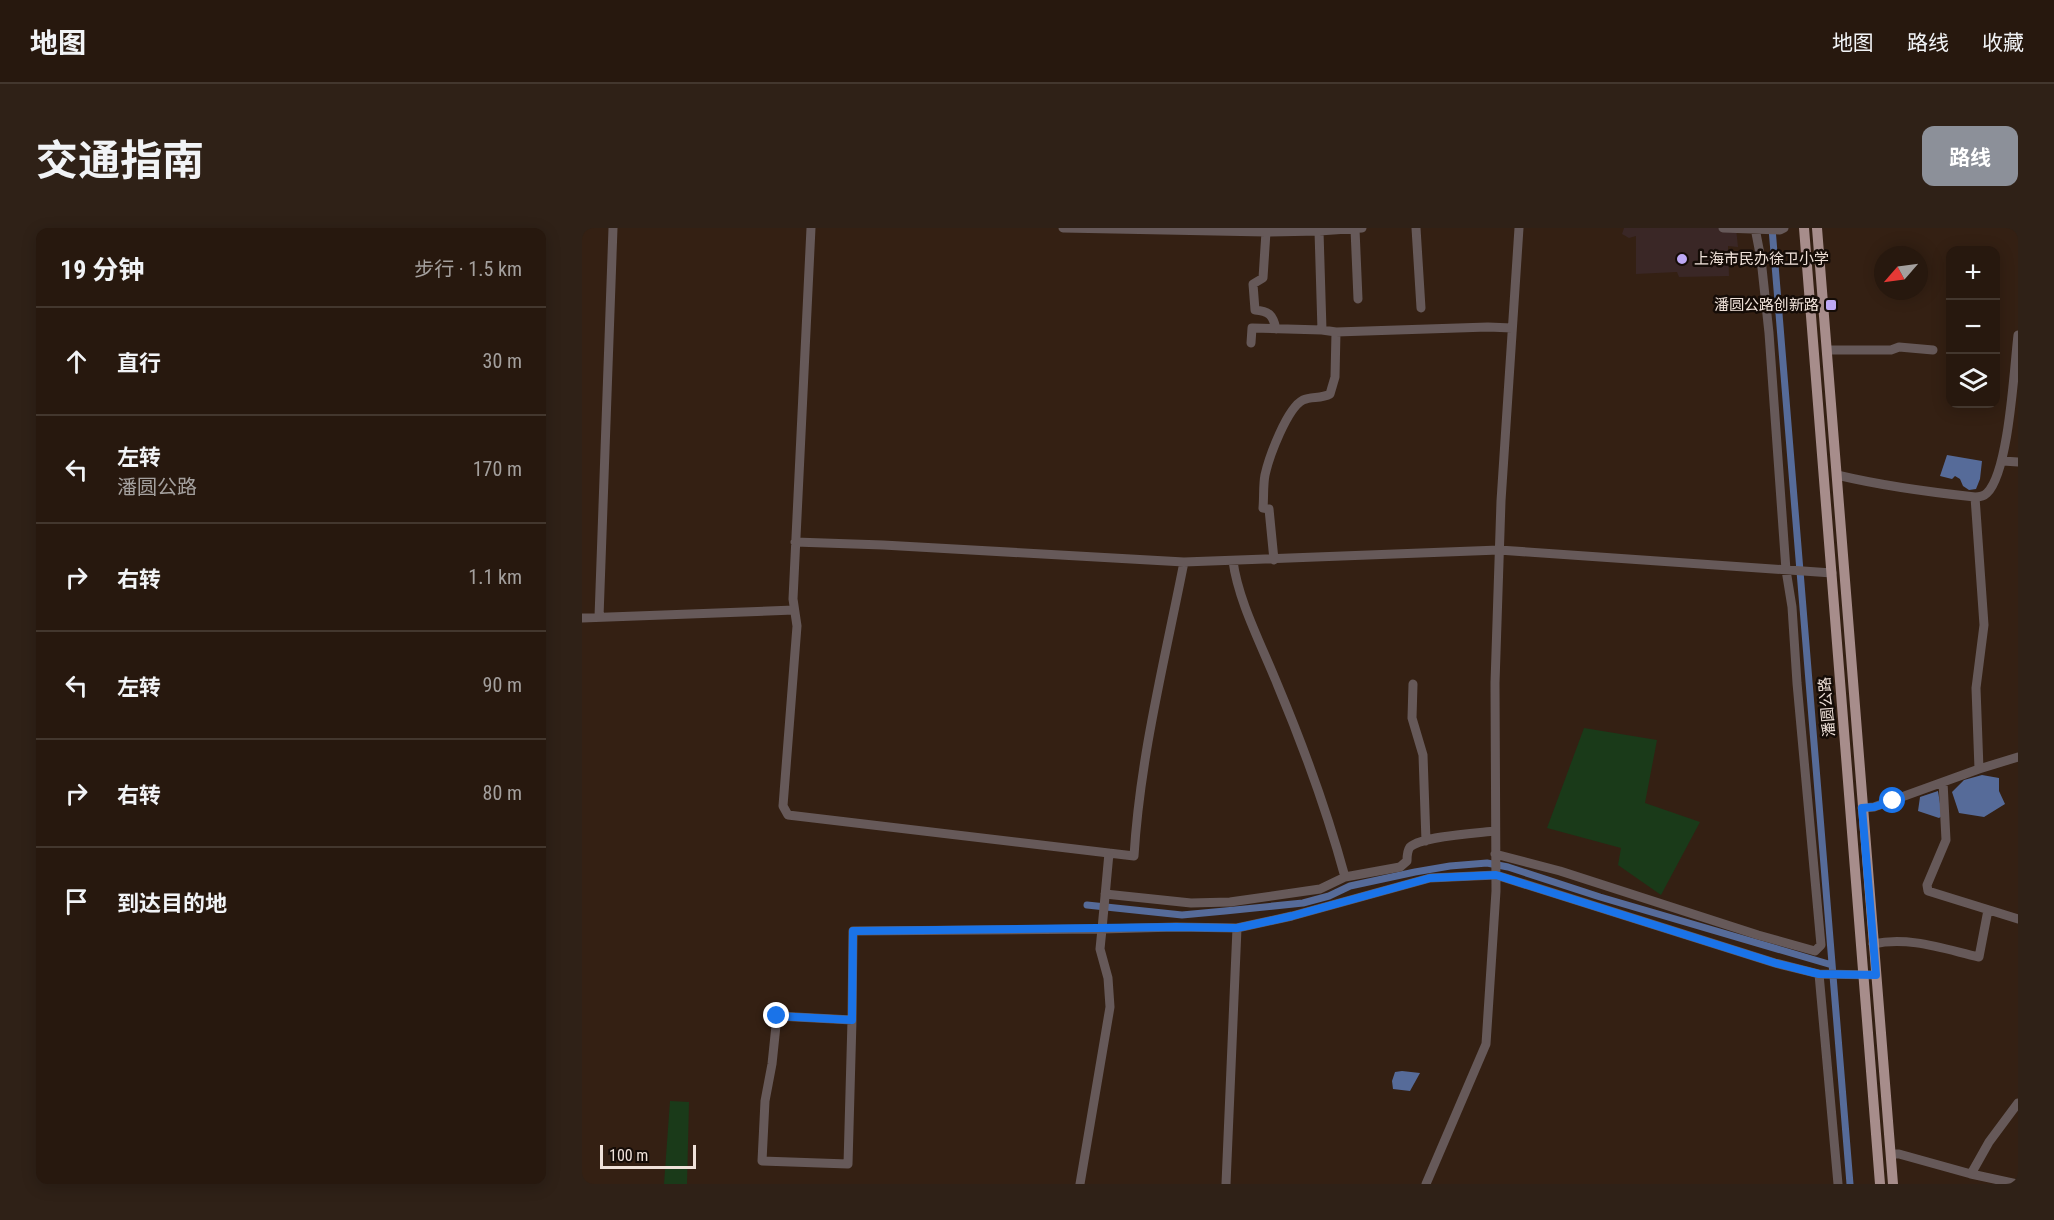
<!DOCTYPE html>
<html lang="zh">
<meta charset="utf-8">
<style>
body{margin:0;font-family:"Roboto Condensed","Noto Sans SC",sans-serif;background:#2f2117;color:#f1f3f6}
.controls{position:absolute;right:18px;top:18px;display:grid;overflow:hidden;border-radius:12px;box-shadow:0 3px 15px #0003}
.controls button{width:54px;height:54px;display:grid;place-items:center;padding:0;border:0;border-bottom:2px solid #43372e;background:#27180e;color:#f1f3f6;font:30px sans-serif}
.compass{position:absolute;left:1292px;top:18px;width:54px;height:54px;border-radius:50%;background:#27180e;box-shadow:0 3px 15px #0003;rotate:242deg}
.scale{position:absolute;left:18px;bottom:15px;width:96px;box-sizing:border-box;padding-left:6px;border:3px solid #efe1d9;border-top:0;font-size:16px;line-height:21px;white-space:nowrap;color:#efe1d9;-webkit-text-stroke:4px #150c07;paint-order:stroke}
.stop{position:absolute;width:18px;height:18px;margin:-14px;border:4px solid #1a73e8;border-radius:50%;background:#fff}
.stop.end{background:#1a73e8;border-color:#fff;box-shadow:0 2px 6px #0008}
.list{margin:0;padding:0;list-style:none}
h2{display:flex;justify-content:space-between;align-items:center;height:78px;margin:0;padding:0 24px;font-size:26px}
h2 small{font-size:20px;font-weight:400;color:#a4a09e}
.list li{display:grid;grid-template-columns:39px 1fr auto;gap:18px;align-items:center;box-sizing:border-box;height:108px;padding:0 24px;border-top:2px solid #43372e}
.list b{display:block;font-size:22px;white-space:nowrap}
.list p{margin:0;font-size:20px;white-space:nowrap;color:#a4a09e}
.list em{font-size:20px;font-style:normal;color:#a4a09e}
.icon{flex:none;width:33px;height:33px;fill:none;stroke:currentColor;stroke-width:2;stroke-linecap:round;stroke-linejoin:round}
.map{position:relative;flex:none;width:1436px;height:956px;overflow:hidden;border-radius:12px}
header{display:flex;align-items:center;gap:36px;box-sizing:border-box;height:84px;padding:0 30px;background:#27180e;border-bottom:2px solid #43372e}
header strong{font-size:28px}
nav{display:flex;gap:33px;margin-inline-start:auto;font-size:21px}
.intro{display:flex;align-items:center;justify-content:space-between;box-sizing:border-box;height:144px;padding:0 36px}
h1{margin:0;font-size:42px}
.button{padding:15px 27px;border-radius:12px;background:#8c9099;color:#fff;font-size:21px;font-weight:700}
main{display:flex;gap:36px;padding:0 36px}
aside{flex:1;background:#27180e;border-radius:12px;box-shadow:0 3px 15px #0003}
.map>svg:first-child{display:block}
</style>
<header>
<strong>地图</strong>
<nav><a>地图</a><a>路线</a><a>收藏</a></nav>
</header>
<div class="intro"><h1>交通指南</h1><a class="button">路线</a></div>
<main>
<aside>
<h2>19 分钟<small>步行 · 1.5 km</small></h2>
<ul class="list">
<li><svg class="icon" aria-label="ahead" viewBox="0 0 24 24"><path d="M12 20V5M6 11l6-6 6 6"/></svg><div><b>直行</b></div><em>30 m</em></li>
<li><svg class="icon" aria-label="left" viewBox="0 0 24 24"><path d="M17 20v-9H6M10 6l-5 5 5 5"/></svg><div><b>左转</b><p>潘圆公路</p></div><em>170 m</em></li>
<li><svg class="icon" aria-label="right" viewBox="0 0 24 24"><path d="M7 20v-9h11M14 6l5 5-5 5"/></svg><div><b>右转</b></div><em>1.1 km</em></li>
<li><svg class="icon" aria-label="left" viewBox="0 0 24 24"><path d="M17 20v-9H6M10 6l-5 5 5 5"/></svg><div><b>左转</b></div><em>90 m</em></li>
<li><svg class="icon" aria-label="right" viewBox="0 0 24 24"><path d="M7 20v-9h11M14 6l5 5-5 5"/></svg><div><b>右转</b></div><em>80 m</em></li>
<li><svg class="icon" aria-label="arrive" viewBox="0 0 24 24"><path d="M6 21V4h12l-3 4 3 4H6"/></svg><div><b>到达目的地</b></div></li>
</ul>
</aside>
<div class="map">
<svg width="1436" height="956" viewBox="0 0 1436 956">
<rect width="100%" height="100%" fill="#342013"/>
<path fill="#3a2726" d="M1042 0H1154L1156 19 1146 18 1147 48 1097 49 1095 44 1054 46V8L1047 10 1040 6Z"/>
<path fill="#1a3a19" d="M1002 500 1075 512 1063 575 1118 594 1079 667 1036 637 1039 620 965 600Z
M88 873 107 874 105 956H82Z"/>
<path fill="#566b99" d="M1365 227 1400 233 1398 251 1394 261 1387 262 1381 258 1378 251 1373 248 1370 251 1358 248Z
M1400 547 1417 550V563L1423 576 1402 589 1377 585 1370 564 1382 552Z
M1356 563 1360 588 1357 590 1336 583 1338 569Z
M820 843 838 845 828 863 811 861 810 853 813 844Z"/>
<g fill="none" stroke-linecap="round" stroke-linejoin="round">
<path stroke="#566b99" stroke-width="7" d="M1190 0 1268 956
M505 677 600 687 643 683 721 675 747 668 768 658 833 644 868 638 905 635 926 639 1018 669 1250 737"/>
<path stroke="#665959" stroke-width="9" d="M229 0 211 371 215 398 201 578 206 587 552 628C558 529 583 431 602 334
M481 0 684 4 737 3 780 0
M834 0 839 80
M1141 0 1198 2 1202 0
M773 1 776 71
M737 3 740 102 754 104 906 99 930 100
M684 4 681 50 671 56 673 82C687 83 691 87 694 101
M669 115 670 100 740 102
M1245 122H1309L1317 119 1351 122
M1421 233 1436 234
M1255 247C1301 258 1346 264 1393 269 1397 269 1402 268 1405 265 1427 244 1432 140 1436 107
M1393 269 1402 397 1394 460 1397 541
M213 314 301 317 602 334 917 322 1250 345
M692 332 687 281 681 280C682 269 681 257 683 247 687 229 705 180 721 172 729 168 739 171 748 166L753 149 754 104
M651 333C656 373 681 420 696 458 722 520 745 583 763 649
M17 389 31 0
M0 390 212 382
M831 456 830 490 841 527 844 613
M1361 554 1364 612 1345 657 1346 663 1436 691
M1280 580 1292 579 1397 541 1436 529
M913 626 978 643 1176 707 1233 723 1239 717 1215 455 1210 379 1204 342 1187 105 1179 31 1173 0
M523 666 609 675 648 674 738 661 763 649 818 639 825 633C825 629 825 623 828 619 840 608 896 605 913 603
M1291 716C1327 708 1362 721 1397 729L1406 682
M270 792 195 788 190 836 183 873 180 933 266 936 270 792 271 703 520 701 527 625
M1309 926H1317L1389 946 1435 956
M1389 946 1407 914 1436 875
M498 956 528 779 526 750 518 721 520 701 594 699 655 700 710 688 848 650 914 647 1193 735 1237 746
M644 956 655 700
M844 956 904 816 914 663 913 455 919 273 937 0
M1256 956 1237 746 1294 747"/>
<path stroke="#a78d8b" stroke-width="10" d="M1222 0 1298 956
M1235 0 1311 956"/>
</g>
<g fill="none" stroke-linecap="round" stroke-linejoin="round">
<path stroke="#1a73e8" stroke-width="8" d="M195 788 270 792 271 703 594 699 655 700 710 688 848 650 914 647 1193 735 1237 746 1294 747 1280 580 1292 579 1311 573"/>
</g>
<g fill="#bea9f5" stroke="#150c07" stroke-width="2">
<circle cx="1100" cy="31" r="6"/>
<rect x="1243" y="71" width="12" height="12" rx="3"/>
</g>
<g text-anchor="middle" stroke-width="5" stroke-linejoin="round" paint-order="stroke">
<g font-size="15" fill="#efe1d9" stroke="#150c07" text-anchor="start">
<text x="1112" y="36">上海市民办徐卫小学</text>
<text x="1237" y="82" text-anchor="end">潘圆公路创新路</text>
</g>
<g font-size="15" fill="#efe1d9" stroke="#150c07">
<text transform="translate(1245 479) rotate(-95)" y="5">潘圆公路</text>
</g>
</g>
</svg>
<div class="controls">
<button>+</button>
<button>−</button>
<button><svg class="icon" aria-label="layers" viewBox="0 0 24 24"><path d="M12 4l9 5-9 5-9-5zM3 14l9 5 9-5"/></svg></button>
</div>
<svg class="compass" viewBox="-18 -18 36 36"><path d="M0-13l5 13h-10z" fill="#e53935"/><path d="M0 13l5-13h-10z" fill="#a4a09e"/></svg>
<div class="scale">100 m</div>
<div class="stop" style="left:1311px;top:573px"></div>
<div class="stop end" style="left:195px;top:788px"></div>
</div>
</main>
